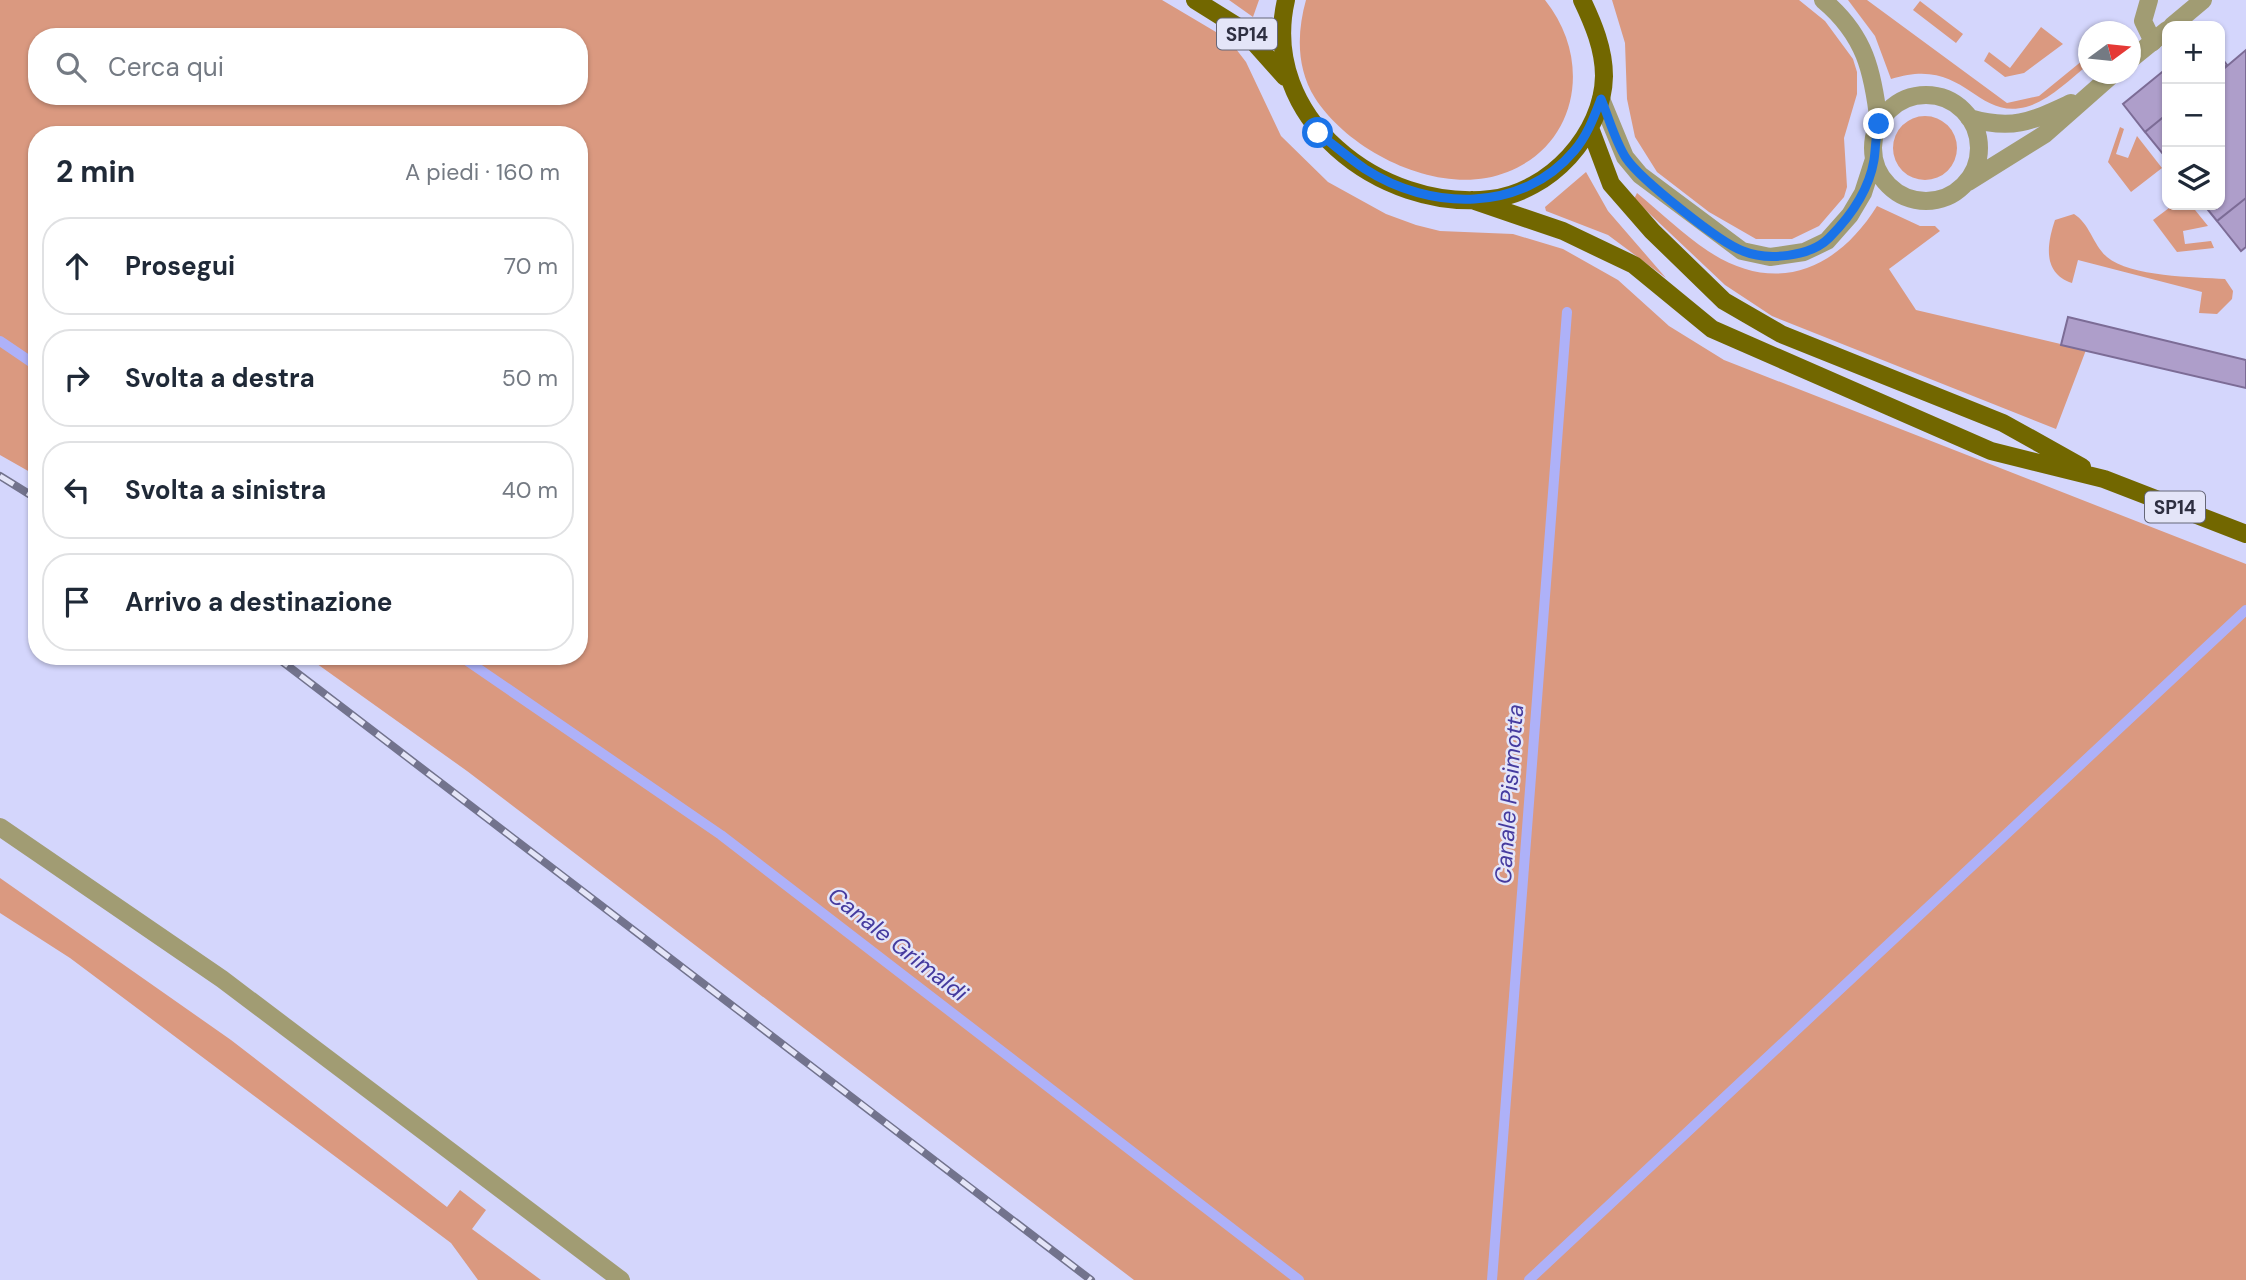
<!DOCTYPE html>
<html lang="it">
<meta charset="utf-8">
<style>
body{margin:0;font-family:"DM Sans",sans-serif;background:#f6f6f7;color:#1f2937}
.controls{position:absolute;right:21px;top:21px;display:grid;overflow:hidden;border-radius:14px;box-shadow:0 2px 5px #0004}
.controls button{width:63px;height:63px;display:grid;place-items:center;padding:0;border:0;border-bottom:2px solid #e0e1e3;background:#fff;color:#1f2937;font:35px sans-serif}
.compass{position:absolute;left:2078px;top:21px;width:63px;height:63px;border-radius:50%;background:#fff;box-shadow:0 2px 5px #0004;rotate:75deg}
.stop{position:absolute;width:21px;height:21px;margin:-16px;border:5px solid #1a73e8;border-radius:50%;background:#fff}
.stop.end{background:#1a73e8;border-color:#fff;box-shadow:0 2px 7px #0008}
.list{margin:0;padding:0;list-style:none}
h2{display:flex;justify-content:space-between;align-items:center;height:91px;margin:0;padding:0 28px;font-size:30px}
h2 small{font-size:23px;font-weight:400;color:#747a83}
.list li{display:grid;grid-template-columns:46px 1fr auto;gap:21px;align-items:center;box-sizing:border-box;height:98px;margin:0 14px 14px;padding:0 14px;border:2px solid #e0e1e3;border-radius:28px}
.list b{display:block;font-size:26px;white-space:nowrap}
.list em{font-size:23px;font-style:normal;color:#747a83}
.icon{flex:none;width:38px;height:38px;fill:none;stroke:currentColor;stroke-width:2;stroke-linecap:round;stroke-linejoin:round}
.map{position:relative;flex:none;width:2246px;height:1280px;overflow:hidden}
.search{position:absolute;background:#fff;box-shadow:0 2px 5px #0004;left:28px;top:28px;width:560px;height:77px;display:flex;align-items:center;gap:18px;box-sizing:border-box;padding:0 24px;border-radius:28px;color:#747a83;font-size:26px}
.panel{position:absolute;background:#fff;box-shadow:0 2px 5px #0004;left:28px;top:126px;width:560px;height:539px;border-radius:28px}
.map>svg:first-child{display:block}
</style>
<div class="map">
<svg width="2246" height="1280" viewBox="0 0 2246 1280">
<rect width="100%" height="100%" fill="#d4d6fc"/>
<path fill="#da9980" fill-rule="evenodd" d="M0 0H1162L1221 35 1236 49 1246 62 1281 136 1328 182 1386 214 1416 225 1440 231 1513 234 1563 249 1618 280 1669 326 1724 360 2246 564V1280H1134L467 771 306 656H579V135H37V476L0 455ZM37 37H579V96H37Z
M1229 0H1259L1253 17Z
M1306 0H1545C1598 66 1574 161 1486 178 1425 189 1347 148 1315 98 1296 68 1297 32 1306 0Z
M1612 0H1799L1825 21 1853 59 1857 72V94L1844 138 1847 187 1844 197 1819 226 1792 239H1756L1709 212 1657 172 1635 137 1627 99 1625 43Z
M1848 0H1867L2007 103 2039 96 2088 56V65C2070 79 2049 101 2026 107 1974 120 1965 55 1891 79L1875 36Z
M1920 1 1963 34 1956 43 1913 10Z
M2041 27 2063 44 2024 73 2005 77 1984 61 1989 52 2010 68Z
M1893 148a32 32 0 1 1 64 0a32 32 0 1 1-64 0Z
M2120 127 2124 129 2116 154 2128 158 2137 136 2162 168 2131 192 2108 162Z
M1586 172 1608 211 1666 278 1608 235 1546 211 1545 207Z
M1637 193C1660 212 1683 234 1708 251 1776 296 1837 270 1877 206L1920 226H1935L1940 231 1889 269 1916 310 2086 350 2056 429 1772 316 1725 285 1634 199Z
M2173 205H2191L2208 226 2183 231 2185 244 2211 241 2214 248 2177 252 2153 220Z
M2074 214C2090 224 2093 245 2107 257 2130 277 2195 277 2225 279L2233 291 2232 299 2217 314 2199 313 2202 292 2078 260 2072 283C2042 273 2047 244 2055 220Z
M0 878 231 1040 447 1207 460 1190 486 1210 472 1229 541 1280H478L451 1243 70 958 0 913Z"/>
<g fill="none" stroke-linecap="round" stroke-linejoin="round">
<path stroke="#aeb1f8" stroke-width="10" d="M0 341 37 366
M460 656 721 835 1299 1280
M1492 1280 1567 312
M1529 1280 2246 610"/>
</g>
<path fill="#ae9eca" stroke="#7c6c96" stroke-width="2" d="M2246 50V198L2217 221 2204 205H2220V72Z
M2220 56 2227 65 2220 72Z
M2167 68V114L2145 132 2123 104Z
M2167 114V159L2145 132Z
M2246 198V247L2241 251 2217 221Z
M2068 317 2246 360V388L2061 345Z"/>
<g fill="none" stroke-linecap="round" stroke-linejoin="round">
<path stroke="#a19c73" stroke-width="18" d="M2149 0 2143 21 2153 42
M0 827 222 979 621 1280"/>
<path stroke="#a19c73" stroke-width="18" d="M1823 0C1865 35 1873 71 1879 124
M2172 26 2203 0
M2130 60 2167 30
M1873 148a53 53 0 1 1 106 0a53 53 0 1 1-106 0Z
M1601 99 1625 157 1640 175 1742 251 1770 257 1804 252 1827 241 1850 215 1863 193 1874 159
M1969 118C2013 131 2032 121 2071 103
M1968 182 2045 134 2113 74"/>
<path stroke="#726700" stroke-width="18" d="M1195 0 1243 30 1285 77
M1286 0C1259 117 1380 212 1491 199 1550 192 1603 134 1604 76 1604 49 1593 23 1582 0
M1590 128 1611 184 1652 231 1724 301 1781 334 2003 423 2082 467
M1472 200 1563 231 1634 265 1712 329 1991 451 2104 479 2246 534"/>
<defs>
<path id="rail" d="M0 476 37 499
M275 656 1091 1280"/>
</defs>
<use href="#rail" stroke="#72738d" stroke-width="8"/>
<use href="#rail" stroke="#e4e5f8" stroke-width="5" stroke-dasharray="16" stroke-linecap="butt"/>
</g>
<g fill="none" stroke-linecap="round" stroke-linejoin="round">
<path stroke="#1a73e8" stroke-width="9" d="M1318 133C1334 145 1349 158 1365 169 1430 211 1522 213 1574 151 1587 136 1594 117 1601 99 1609 118 1615 141 1626 158 1640 179 1720 243 1743 251 1767 261 1810 257 1829 238 1850 217 1869 190 1874 160 1876 147 1875 137 1879 124"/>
</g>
<g text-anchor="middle" stroke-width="5" stroke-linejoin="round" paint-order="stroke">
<g fill="#e4e5f8" stroke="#656678" stroke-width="2">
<rect x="1217" y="18.5" width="60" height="31" rx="5"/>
<rect x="2145" y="491.5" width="60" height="31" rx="5"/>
</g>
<g font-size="19" font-weight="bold" fill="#2e2f41">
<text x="1247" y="41">SP14</text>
<text x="2175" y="514">SP14</text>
</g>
<g font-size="23" font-style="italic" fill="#453b9f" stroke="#e4e5f8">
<text transform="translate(1509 794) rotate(-86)" y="8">Canale Pisimotta</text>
<text transform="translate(898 944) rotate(38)" y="8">Canale Grimaldi</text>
</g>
</g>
</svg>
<div class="controls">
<button>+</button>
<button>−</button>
<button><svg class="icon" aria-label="layers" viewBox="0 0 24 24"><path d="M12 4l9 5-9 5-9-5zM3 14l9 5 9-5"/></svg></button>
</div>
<svg class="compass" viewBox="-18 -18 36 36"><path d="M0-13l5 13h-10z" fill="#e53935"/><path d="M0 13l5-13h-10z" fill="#747a83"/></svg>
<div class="stop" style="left:1318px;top:133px"></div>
<div class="stop end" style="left:1879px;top:124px"></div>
<div class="search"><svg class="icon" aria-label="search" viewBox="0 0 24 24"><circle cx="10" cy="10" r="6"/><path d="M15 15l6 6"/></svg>Cerca qui</div>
<section class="panel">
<h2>2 min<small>A piedi · 160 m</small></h2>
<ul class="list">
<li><svg class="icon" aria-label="ahead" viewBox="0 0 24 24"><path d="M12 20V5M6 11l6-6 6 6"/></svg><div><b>Prosegui</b></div><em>70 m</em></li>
<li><svg class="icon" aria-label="right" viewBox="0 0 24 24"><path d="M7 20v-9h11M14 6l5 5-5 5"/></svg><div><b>Svolta a destra</b></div><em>50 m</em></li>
<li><svg class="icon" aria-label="left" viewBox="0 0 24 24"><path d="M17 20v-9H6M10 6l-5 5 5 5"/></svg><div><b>Svolta a sinistra</b></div><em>40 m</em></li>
<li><svg class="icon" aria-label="arrive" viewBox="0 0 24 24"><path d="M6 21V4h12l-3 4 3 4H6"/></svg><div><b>Arrivo a destinazione</b></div></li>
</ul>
</section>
</div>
